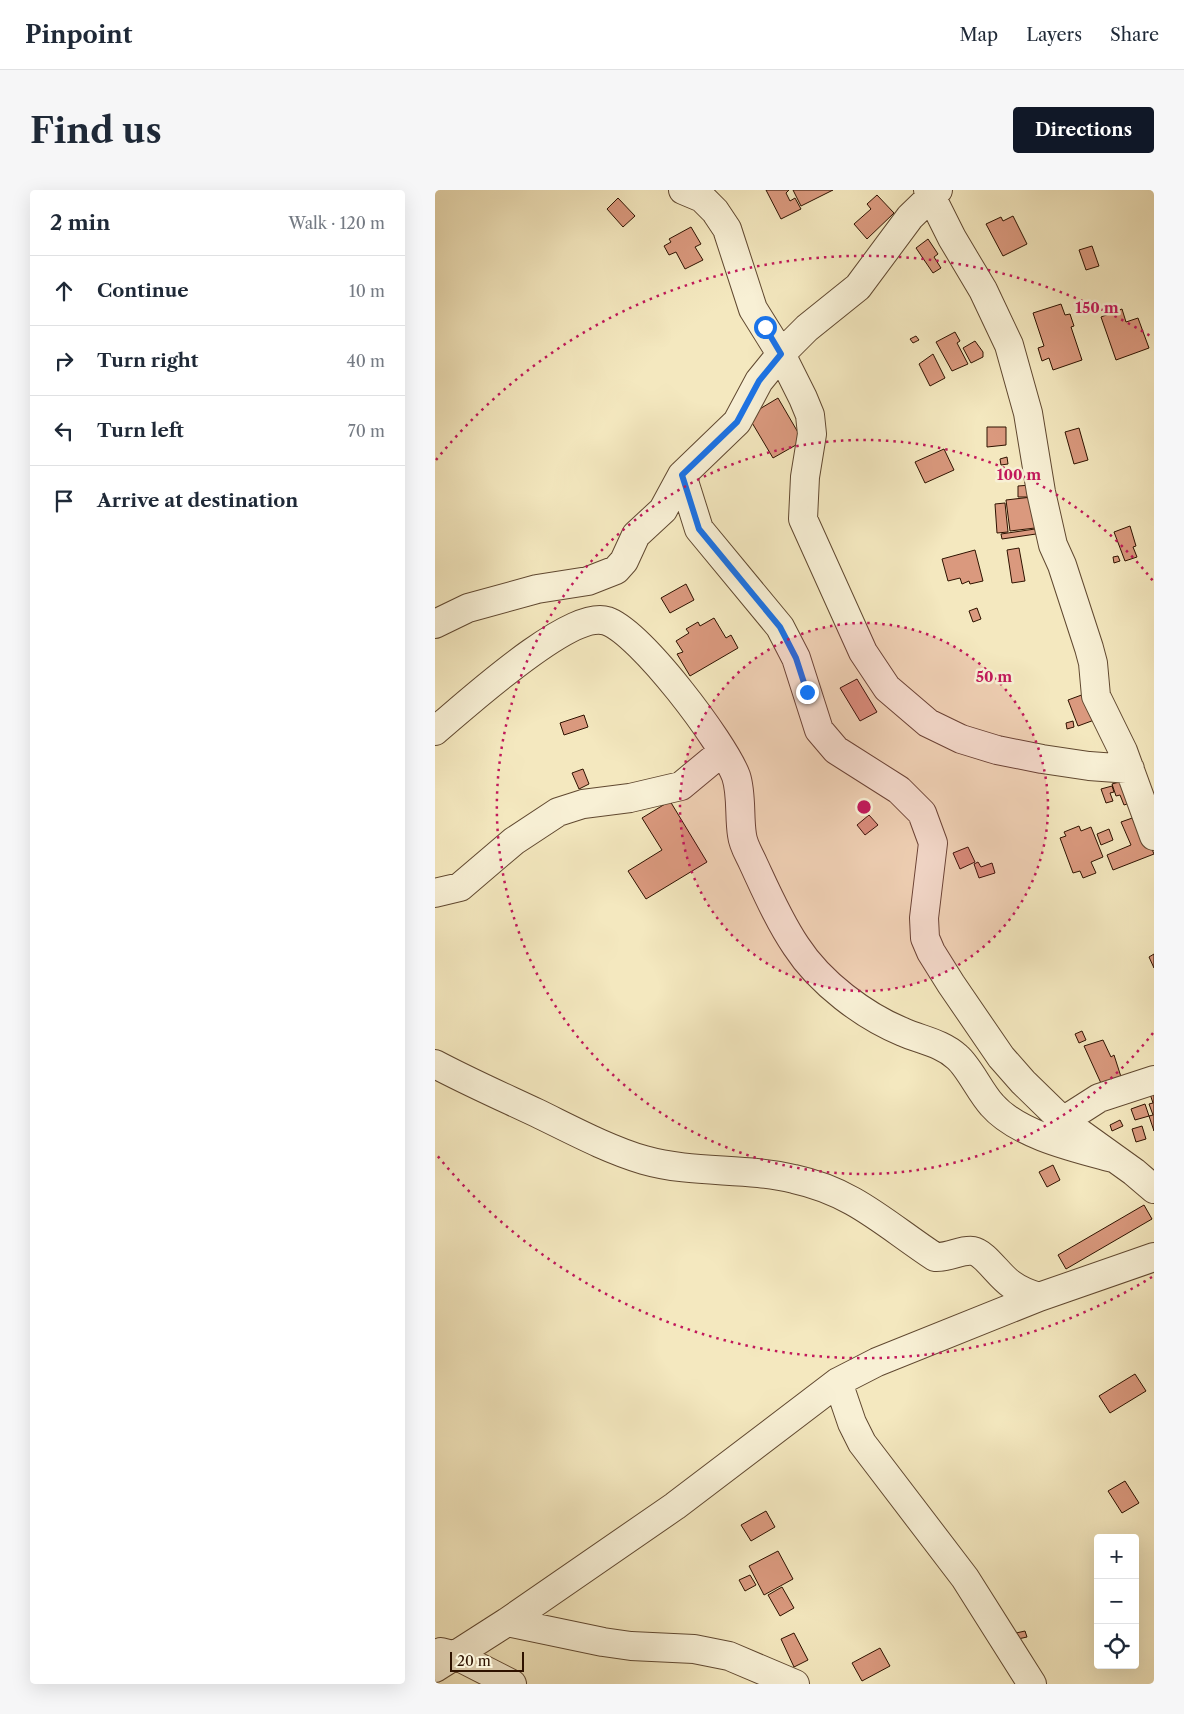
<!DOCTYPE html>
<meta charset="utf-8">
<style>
body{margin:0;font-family:"Libre Caslon Text",serif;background:#f6f6f7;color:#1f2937}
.controls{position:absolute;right:15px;bottom:15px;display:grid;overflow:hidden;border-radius:5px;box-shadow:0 5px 20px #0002}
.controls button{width:45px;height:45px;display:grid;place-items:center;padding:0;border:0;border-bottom:1px solid #e0e1e3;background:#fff;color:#1f2937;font:25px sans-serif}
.scale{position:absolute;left:15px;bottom:12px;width:74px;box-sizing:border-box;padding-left:5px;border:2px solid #2e1200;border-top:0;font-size:14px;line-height:18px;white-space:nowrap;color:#2e1200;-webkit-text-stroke:4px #f8f0d5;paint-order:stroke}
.stop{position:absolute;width:15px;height:15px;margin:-11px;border:4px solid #1a73e8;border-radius:50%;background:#fff}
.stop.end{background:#1a73e8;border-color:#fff;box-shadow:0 1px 5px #0008}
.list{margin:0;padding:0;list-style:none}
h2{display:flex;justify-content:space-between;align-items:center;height:65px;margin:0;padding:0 20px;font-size:21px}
h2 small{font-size:16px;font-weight:400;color:#747a83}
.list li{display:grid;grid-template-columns:32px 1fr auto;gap:15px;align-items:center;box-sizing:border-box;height:70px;padding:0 20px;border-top:1px solid #e0e1e3}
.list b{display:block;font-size:19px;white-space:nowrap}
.list em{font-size:16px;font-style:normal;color:#747a83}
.icon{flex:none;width:28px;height:28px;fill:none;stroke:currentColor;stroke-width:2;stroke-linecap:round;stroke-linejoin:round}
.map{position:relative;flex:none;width:719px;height:1494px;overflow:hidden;border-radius:5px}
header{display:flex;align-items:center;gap:30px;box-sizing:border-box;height:70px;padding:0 25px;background:#fff;border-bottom:1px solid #e0e1e3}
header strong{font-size:24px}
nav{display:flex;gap:28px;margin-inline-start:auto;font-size:18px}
.intro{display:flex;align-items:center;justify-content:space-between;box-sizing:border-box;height:120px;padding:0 30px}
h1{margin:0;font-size:35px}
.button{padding:12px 22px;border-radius:5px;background:#111827;color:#fff;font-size:18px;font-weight:700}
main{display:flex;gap:30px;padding:0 30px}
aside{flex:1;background:#fff;border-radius:5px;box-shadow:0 5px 20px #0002}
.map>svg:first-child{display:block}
</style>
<header>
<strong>Pinpoint</strong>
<nav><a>Map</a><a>Layers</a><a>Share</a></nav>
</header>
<div class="intro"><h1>Find us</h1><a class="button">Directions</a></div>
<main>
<aside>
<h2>2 min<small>Walk · 120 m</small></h2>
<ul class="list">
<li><svg class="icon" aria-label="ahead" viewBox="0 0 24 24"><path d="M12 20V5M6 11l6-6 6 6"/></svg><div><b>Continue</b></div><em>10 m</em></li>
<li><svg class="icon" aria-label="right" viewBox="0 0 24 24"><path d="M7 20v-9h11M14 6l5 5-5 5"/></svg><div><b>Turn right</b></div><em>40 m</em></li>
<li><svg class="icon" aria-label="left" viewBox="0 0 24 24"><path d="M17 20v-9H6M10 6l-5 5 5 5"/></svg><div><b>Turn left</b></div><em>70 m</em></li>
<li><svg class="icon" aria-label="arrive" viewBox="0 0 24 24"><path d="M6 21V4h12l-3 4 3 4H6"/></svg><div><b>Arrive at destination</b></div></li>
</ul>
</aside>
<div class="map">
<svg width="719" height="1494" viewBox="0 0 719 1494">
<rect width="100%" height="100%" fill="#f4e8bf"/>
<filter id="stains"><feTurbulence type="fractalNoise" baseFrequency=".004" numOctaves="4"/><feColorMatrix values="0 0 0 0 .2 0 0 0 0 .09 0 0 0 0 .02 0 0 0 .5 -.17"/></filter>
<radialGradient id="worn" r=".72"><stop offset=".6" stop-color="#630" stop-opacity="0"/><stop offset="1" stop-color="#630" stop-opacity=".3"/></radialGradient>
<path fill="#da997e" stroke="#2e1200" d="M331 0H354L351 3 355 11 360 8 366 19 346 29Z
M358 0H398L366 16Z
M442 5 459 23 432 49 419 34 436 19 432 14Z
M183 8 200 26 188 37 172 19Z
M578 26 592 54 568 66 551 34 566 27 568 31Z
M256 37 266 54 260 57 268 70 250 79 241 62 234 65 229 56 236 52 234 49Z
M493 49 503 64 499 67 506 78 498 83 481 58Z
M657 56 664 76 651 80 644 60Z
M626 114 630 125 635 124 639 136 636 137 647 170 618 180 614 168 607 171 603 158 609 156 598 123Z
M687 119 691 132 703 128 714 158 681 170 666 127Z
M520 142 525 151 522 153 533 174 517 181 501 152Z
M481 146 484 150 478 153 475 149Z
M540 151 548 162V167L536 173 528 158Z
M498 164 510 188 495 196 484 174Z
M343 208 368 251 338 268 313 226Z
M552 237H571V255L552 257Z
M644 238 653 270 639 274 630 242Z
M509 259 519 280 490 293 480 272Z
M572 267 573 274 566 275 565 269Z
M596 295 599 307H583V296Z
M597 307 600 338 575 341 571 310Z
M570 313 573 342 562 343 560 314Z
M695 336 701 356 698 357 702 367 690 371 679 342Z
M600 339 601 344 567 349 566 344Z
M584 358 590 391 577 393 572 360Z
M540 360 548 391 535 394 534 391 527 394 525 388 513 391 507 369Z
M683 366 685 371 679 373 678 367Z
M251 394 259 410 235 423 226 408Z
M542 418 546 429 538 432 534 421Z
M279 428 291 448 296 445 303 458 255 486 242 464 248 462 241 451 254 443 251 439 263 432 265 436Z
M422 489 442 522 425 531 405 498Z
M652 503 662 529 643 536 633 510Z
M149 525 153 537 129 545 125 533Z
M638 531 639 537 632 539 631 533Z
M148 579 154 594 144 599 137 583Z
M691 590 698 612 689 615 685 605 681 606 677 594Z
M677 596 679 602 675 603 678 611 671 613 666 599Z
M235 611 272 672 211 709 193 681 227 660 207 628Z
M434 625 443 635 430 645 422 635Z
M703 626 719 664 678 680 672 665 696 655 686 632Z
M644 636 646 641 656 637 668 667 656 672 661 683 648 688 645 681 638 683 625 648 631 646 629 642Z
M674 639 678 650 666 655 662 644Z
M533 657 540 672 525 679 518 663Z
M543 672 546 677 557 673 560 683 544 688 539 674Z
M719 764V778L714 767Z
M647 841 651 850 644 853 640 844Z
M668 850 676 867 679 865 688 893 670 902 649 856Z
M719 899V941L714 926 718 925 714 914 718 913 714 901Z
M710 914 714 926 700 930 696 919Z
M685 930 688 936 677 941 675 935Z
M707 936 711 949 701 952 697 939Z
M618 975 625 990 612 997 604 982Z
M709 1015 717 1029 631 1079 623 1065Z
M700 1184 711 1201 675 1223 664 1206Z
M690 1291 704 1313 687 1323 673 1301Z
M331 1321 340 1337 316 1351 306 1335Z
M343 1361 358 1389 329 1405 314 1376Z
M315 1385 321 1395 310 1401 304 1390Z
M347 1397 359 1418 345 1426 333 1405Z
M590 1441 592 1447 583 1449 581 1443Z
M359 1443 373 1470 359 1477 346 1449Z
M445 1458 455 1476 427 1491 417 1473Z"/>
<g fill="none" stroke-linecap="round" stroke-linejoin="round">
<defs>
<path id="street" d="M248 0 267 8 280 21 292 39 318 119 346 164 368 208 375 225 377 244 370 287 368 329 428 462 452 498 493 533 526 549 562 560 607 569 654 576 695 579
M493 0 517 48 548 100 574 155 593 223 606 302 618 355 627 375 654 458 658 473 661 506 688 561 719 646
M247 285 264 339 345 437 361 468 384 540 401 560 464 600 487 623 498 653 489 728 490 748 496 762 516 794 566 867 588 892 628 931 699 982 719 999
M0 434 33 418 102 399 153 391 181 380 189 371 201 345 228 320 247 285 302 232 324 191 346 164 372 138 423 97 475 27 503 0
M0 541C30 516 135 419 172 431 206 443 288 552 301 586 307 604 304 627 307 645 308 655 314 664 318 673 331 701 344 731 361 756 385 793 429 826 468 842 486 850 507 853 522 867 534 877 545 902 557 915 583 945 641 958 678 968
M0 703 25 697 79 651 123 622 148 614 195 608 246 596 287 562
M0 874C34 892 68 907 102 923 137 940 172 959 209 970 258 984 310 977 359 989 419 1002 450 1034 500 1067 514 1068 527 1059 538 1061 550 1063 564 1086 576 1094 584 1100 594 1104 604 1107
M628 931 664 908 719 890
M403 1192 417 1233 427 1253 530 1388 597 1494
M72 1432 168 1452 196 1456 259 1459 294 1466 360 1494
M6 1462 22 1466 77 1494
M0 1478 72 1432 240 1316 403 1192 442 1172 604 1107 719 1067"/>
</defs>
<use href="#street" stroke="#604830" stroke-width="30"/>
<use href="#street" stroke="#f8f0d5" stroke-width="28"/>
</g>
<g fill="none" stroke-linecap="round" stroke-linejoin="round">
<path stroke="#1a73e8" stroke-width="6" d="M330 137 346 164 324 191 302 232 247 285 264 339 345 437 361 468 372 502"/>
</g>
<circle cx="429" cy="617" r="184" fill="#c2185b" fill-opacity=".12"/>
<g fill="none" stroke="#c2185b" stroke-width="2.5" stroke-dasharray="2.5 5">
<circle cx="429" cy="617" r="184"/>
<path d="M718 843A367 367 0 1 1 718 391"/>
<path d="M717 1087A551 551 0 0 1 1 964M1 270A551 551 0 0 1 717 147"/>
</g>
<circle cx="429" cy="617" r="8" fill="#c2185b" stroke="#f8f0d5" stroke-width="2.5"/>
<g font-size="15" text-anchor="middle" font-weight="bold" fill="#c2185b" stroke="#f8f0d5" stroke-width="5" stroke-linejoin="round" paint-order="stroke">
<text x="662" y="123">150 m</text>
<text x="584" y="290">100 m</text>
<text x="559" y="492">50 m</text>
</g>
<rect width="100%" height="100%" filter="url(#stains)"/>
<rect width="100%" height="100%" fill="url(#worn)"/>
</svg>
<div class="controls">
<button>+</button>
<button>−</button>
<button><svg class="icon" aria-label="locate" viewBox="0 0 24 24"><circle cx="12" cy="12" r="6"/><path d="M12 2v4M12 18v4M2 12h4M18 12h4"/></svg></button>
</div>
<div class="scale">20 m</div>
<div class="stop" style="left:330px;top:137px"></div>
<div class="stop end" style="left:372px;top:502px"></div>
</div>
</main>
